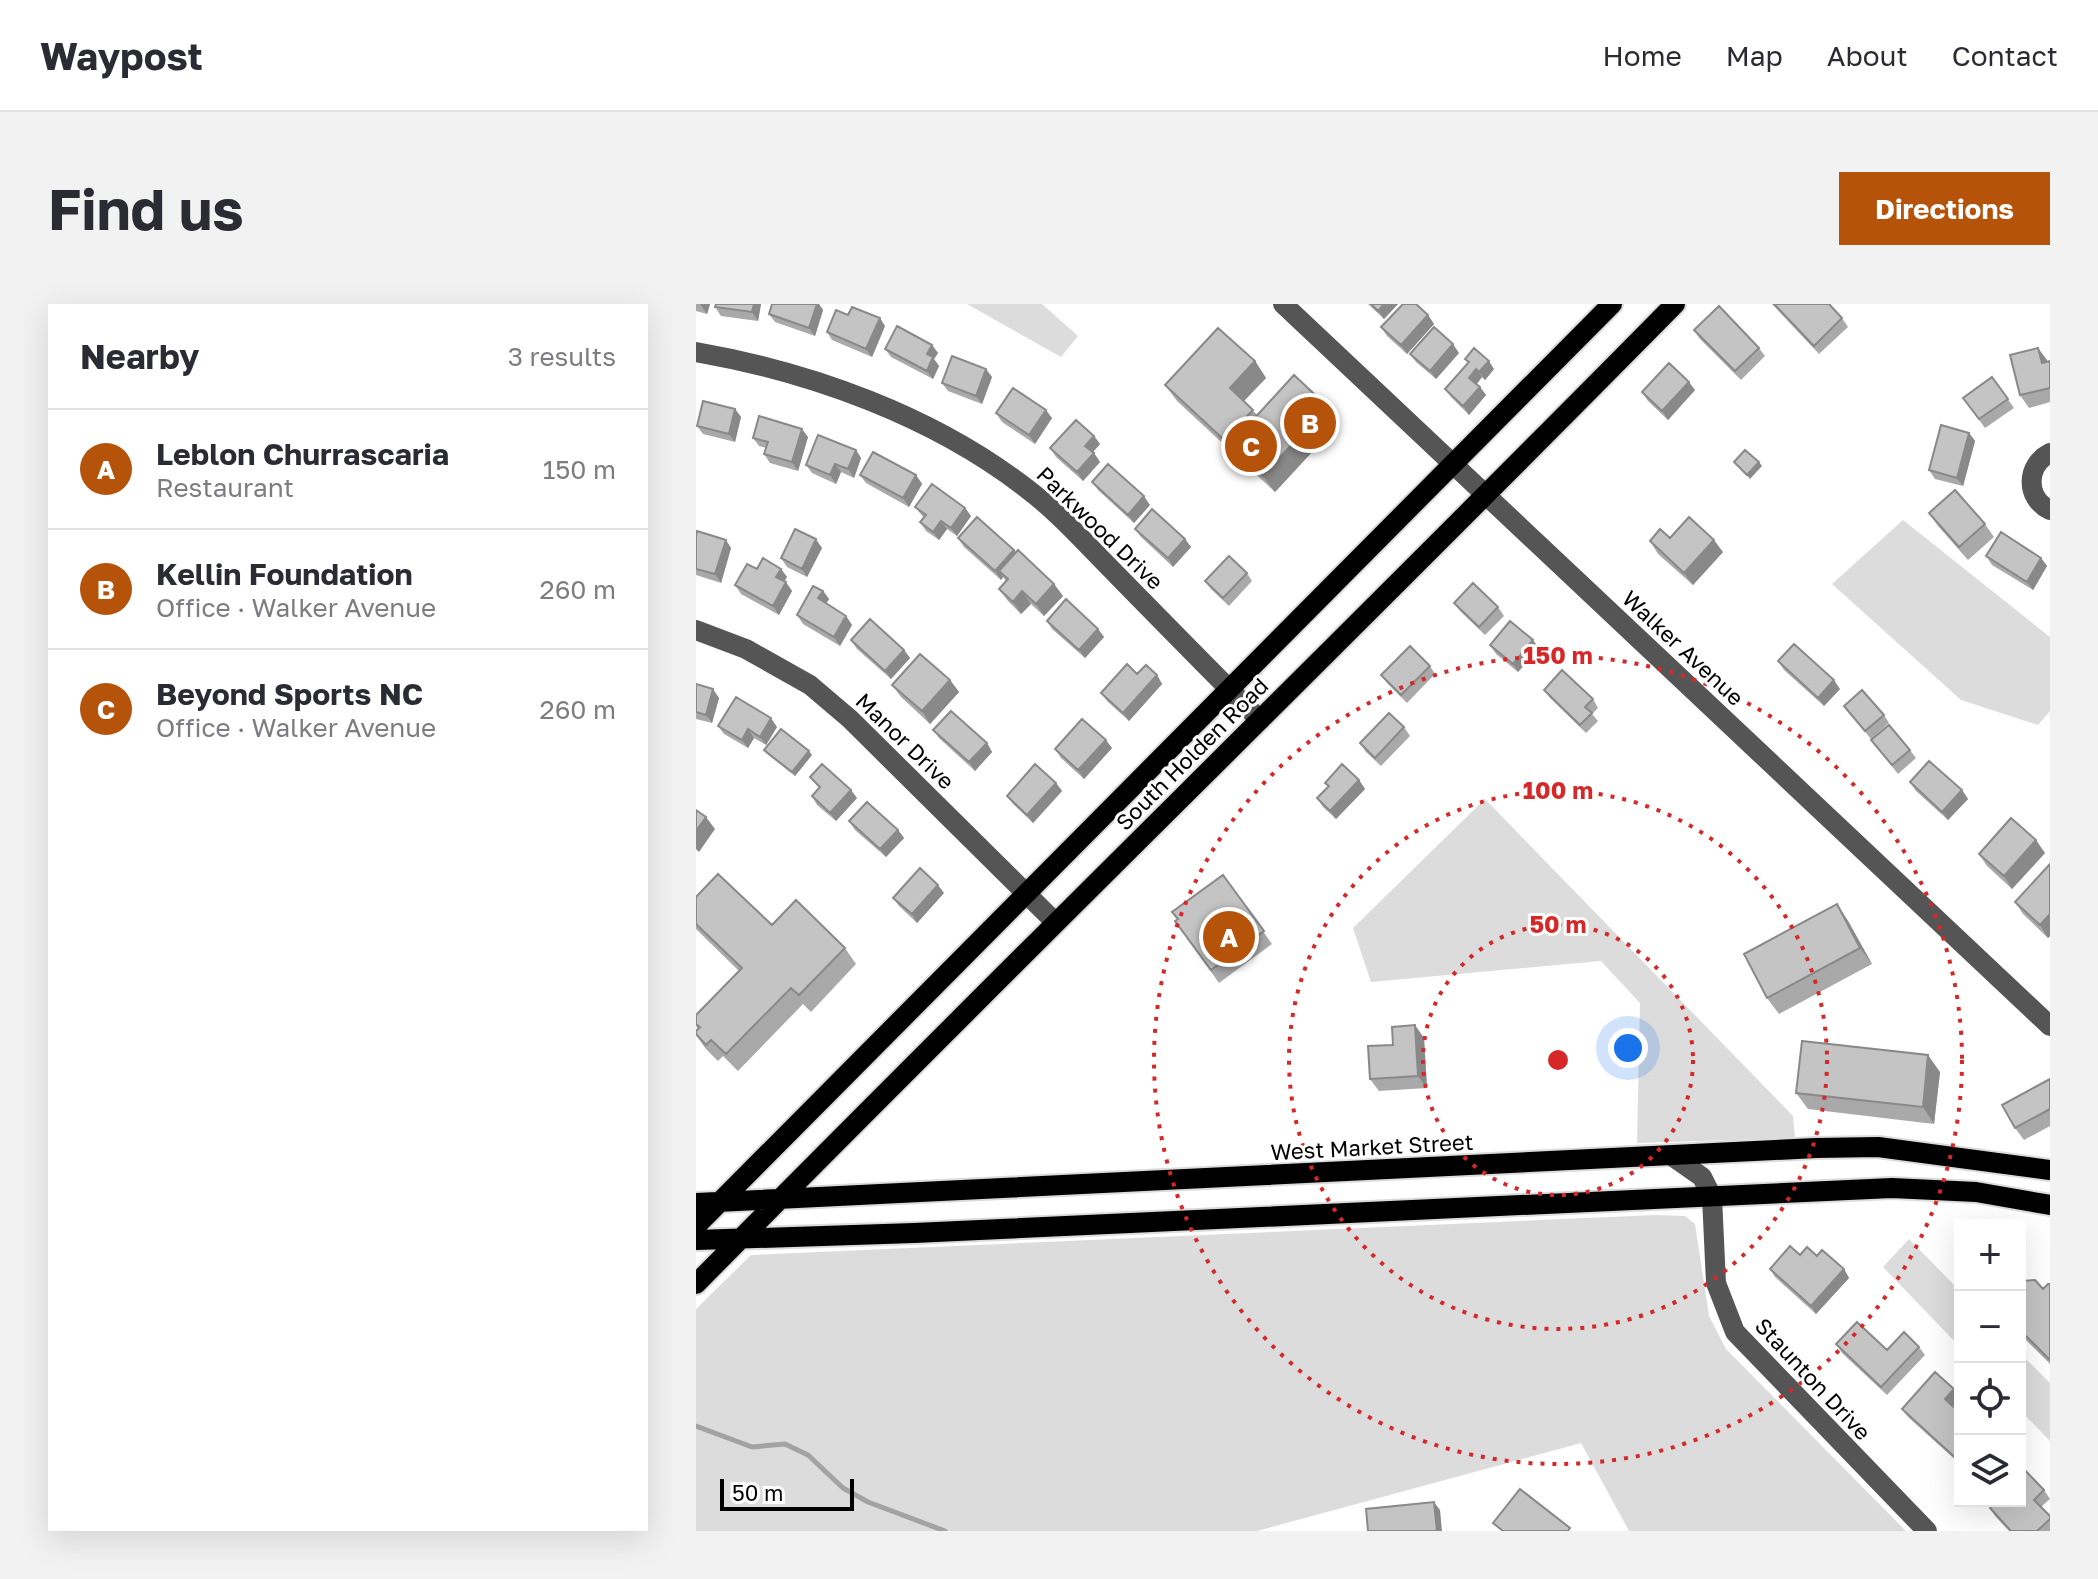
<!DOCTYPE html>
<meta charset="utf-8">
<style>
body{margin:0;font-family:"Golos Text",sans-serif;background:#f2f2f3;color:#2b2b33}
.controls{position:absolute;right:24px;bottom:24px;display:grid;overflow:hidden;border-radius:0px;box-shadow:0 8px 32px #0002}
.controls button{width:72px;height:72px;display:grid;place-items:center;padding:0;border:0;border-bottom:2px solid #e1e1e2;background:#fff;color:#2b2b33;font:40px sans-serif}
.scale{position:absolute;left:24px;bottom:20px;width:134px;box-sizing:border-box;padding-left:8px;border:4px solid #000;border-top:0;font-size:22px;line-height:28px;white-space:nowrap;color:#000;-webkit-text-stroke:6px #fff;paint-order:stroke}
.you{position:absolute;left:932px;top:744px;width:28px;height:28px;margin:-20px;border:6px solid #fff;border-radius:50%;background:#1a73e8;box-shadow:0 0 0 12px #1a73e833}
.badge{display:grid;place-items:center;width:52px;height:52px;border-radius:50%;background:#b45309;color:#fff;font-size:26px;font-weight:700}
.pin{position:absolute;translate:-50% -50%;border:4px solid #fff;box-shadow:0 2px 8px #0006}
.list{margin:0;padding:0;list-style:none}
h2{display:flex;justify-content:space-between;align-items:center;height:104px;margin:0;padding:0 32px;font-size:34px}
h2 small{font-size:26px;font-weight:400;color:#7c7c81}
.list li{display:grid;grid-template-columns:52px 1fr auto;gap:24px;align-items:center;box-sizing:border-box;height:120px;padding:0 32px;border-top:2px solid #e1e1e2}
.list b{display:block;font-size:30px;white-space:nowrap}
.list p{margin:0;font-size:26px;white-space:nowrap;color:#7c7c81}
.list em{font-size:26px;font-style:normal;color:#7c7c81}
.icon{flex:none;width:44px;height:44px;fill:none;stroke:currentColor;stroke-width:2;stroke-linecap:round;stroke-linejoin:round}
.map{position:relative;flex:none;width:1354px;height:1227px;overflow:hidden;border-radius:0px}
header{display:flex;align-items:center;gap:48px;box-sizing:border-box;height:112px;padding:0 40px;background:#fff;border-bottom:2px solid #e1e1e2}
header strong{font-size:38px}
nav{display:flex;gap:44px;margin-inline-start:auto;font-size:28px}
.intro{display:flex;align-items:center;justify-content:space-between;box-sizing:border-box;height:192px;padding:0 48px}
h1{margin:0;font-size:56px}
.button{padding:20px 36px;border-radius:0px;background:#b45309;color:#fff;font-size:28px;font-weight:700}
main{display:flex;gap:48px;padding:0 48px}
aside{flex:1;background:#fff;border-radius:0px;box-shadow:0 8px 32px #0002}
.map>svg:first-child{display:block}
</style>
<header>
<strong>Waypost</strong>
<nav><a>Home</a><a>Map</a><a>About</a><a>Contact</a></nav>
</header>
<div class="intro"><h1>Find us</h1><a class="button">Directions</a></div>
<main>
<aside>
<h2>Nearby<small>3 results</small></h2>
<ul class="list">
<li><span class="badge">A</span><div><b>Leblon Churrascaria</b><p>Restaurant</p></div><em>150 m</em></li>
<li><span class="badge">B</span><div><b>Kellin Foundation</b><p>Office · Walker Avenue</p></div><em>260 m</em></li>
<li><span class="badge">C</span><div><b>Beyond Sports NC</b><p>Office · Walker Avenue</p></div><em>260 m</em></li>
</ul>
</aside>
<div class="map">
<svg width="1354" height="1227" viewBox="0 0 1354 1227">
<rect width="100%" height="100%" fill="#fff"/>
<path fill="#dcdcdc" d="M271 0H346L382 32 365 53Z
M1207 216 1354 333V407L1342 421 1265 396 1136 280Z
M789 495 1097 812 1099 834 941 839 944 699 905 657 675 678 657 624Z
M960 911 989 912 999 920 1013 1012 1030 1045 1210 1227H933L885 1139 561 1227H0V1005L55 951Z
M1213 935 1264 987V1043L1187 963Z
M1324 1049 1354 1079V1137L1324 1106Z"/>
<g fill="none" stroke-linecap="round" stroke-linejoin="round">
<path stroke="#a3a3a3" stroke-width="5" d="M0 1122 56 1143 89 1140 112 1151 147 1184 172 1198 249 1227"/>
<defs>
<path id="major" d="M0 899 1120 844 1182 843 1354 866
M0 922 916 0
M0 936 218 929 1196 884 1280 888 1354 901
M0 980C324 651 655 329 979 0"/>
</defs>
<use href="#major" stroke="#dbdbdb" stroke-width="24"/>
<path stroke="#555" stroke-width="20" d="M587 0 1354 722
M0 48C115 68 237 112 330 184 362 208 390 240 418 268 467 318 515 367 564 416
M1354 149C1330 161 1329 194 1354 206
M0 326 50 345 114 381 154 415 359 618
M976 852 1006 873 1016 893 1020 979 1039 1028 1231 1227"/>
<use href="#major" stroke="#000" stroke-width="20"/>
</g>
<path fill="#a9a9a9" d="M0 0H14L11 10 0 7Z
M65 0 62 17 25 12 19 3Z
M76 0H123L127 6 119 32 79 18 73 10Z
M672 0H702L688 15Z
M1076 0H1133L1146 14 1152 23 1123 50Z
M152 11 189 22 176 53 136 36 131 28Z
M732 11 738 20 711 50 691 32 685 23Z
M998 26 1063 44 1069 52 1045 76 1004 35Z
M236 41 242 49 238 55 243 62 237 75 195 53 189 45Z
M763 49 740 75 720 58 714 50Z
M769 55 798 65 789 76 786 73 781 80 790 91 773 111 755 93 749 85 772 59Z
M1351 56V58L1354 57V98L1333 104 1324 91Z
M559 57 570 74 548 97 561 111 631 102 643 119 579 188 481 97 469 81Z
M296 73 286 100 252 87 246 79Z
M1296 73 1318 104 1289 124 1267 94Z
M999 86 972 116 952 97 946 88Z
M39 105 45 113 39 138 7 130 1 122Z
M300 109 356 114 339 140 306 118Z
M1273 129 1279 137 1267 182 1239 175 1233 166Z
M398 132 404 140 397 148 404 158 387 177 360 153 354 144Z
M112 133 102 167 74 159 68 150 70 144 63 142 57 134Z
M160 146 165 154 158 174 145 168 140 180 116 169 110 161Z
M164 171H220L226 180 213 203 170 179Z
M396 178 454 201 438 219 402 186Z
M219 203 269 204 275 212 261 232 251 225 243 236 230 227 224 218 228 214Z
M1233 209 1289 220 1298 233 1272 256 1242 222Z
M439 225 489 235 495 243 477 263 445 233Z
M0 232 35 244 25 279 0 271Z
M262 234 318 246 358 280 367 292 348 312 335 300 325 310 312 297 303 285 310 277 307 273 305 276 268 243Z
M954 237 1027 248 997 281 962 250Z
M126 244 111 273 91 263 85 254Z
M1290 252 1345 254 1351 262 1337 286 1296 261Z
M61 265H85L91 273 88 277 96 287 83 311 45 290 39 281Z
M551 269 556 277 533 302 515 285 509 277Z
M127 287 133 295 130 300 150 312 156 321 144 342 107 320 101 311Z
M758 299 802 303 808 312 789 331 764 307Z
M351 317 402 325 408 333 389 354 356 325Z
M155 336 208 346 214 354 195 375 161 345Z
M794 341 843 344 822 368 800 350Z
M1082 357 1144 385 1128 402 1088 366Z
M734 362 739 370 711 399 691 379 685 371Z
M441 370 461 371 466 380 433 417 411 397 405 389Z
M254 376 263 388 234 420 205 393 196 381Z
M0 380 23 394 16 419 0 415Z
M848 386 897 395 902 404 896 410 902 417 890 429 854 394Z
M1148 402 1188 411 1193 419 1175 435Z
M22 422 81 423 70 441 58 434 52 444 28 430Z
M708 423 714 432 685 462 670 448 664 439Z
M237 426 291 439 296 448 279 467 243 434Z
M1175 436 1214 446 1220 454 1202 470Z
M416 444 388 475 365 454 359 445Z
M68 446 116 451 99 472 71 450Z
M114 473 161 494 140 517 121 501 116 492 123 484Z
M663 476 669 485 640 515 627 503 621 494 632 483 629 479Z
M1214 478 1266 486 1272 495 1252 516 1220 487Z
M360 479 366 487 337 519 317 500 311 492Z
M153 517 202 526 208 534 190 553 159 526Z
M1349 549 1316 585 1291 562 1283 550Z
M1354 560V632L1352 634 1327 610 1319 598Z
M527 571 576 640 523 679 479 617Z
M248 589 221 619 203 602 197 594Z
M0 593 76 621 149 644 160 660 115 708 107 700 42 767 27 752 22 757 10 745 0 731 2 725 0 722V711L43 667 0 625Z
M1141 600 1152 617 1176 660 1083 710 1071 694Z
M728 734 731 784 683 787 674 775 697 741Z
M1244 768 1238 820 1112 805 1100 789Z
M1354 775V822L1328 836 1319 824Z
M1104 951 1121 952 1148 965 1153 974 1120 1010 1079 973 1074 965Z
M1324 980 1347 985 1354 980V1060L1324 1030Z
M1140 1040 1191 1046 1223 1043 1229 1051 1191 1091 1146 1049Z
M1258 1085 1264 1094 1256 1102 1264 1109V1160L1212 1113 1206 1105Z
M1348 1186 1354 1195 1345 1203 1354 1212V1227H1313L1299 1212 1294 1204Z"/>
<path fill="#898989" d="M4 0H14L11 10Z
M58 0H65L62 17 56 8Z
M121 0H123L127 6 119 32 113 24Z
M688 0H702L688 15 682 7Z
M732 11 738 20 711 50 705 41Z
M184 14 189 22 176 53 170 45Z
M757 40 763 49 740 75 734 67Z
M236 41 242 49 238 55 243 62 237 75 231 67V50Z
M1342 44 1351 56 1354 68 1346 59Z
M559 57 570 74 545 100 534 84Z
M793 57 798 65 789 76 783 68Z
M290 65 296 73 286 100 280 92Z
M780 65 786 73 779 82 773 74Z
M993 78 999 86 972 116 966 107Z
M784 83 790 91 773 111 767 102Z
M631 102 643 119 579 188 567 172Z
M39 105 45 113 39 138 33 130Z
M350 106 356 114 339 140 333 131Z
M106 125 112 133 102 167 96 158Z
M1273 129 1279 137 1267 182 1261 174Z
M398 132 404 140 395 150 389 142Z
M160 146 165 154 158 174 152 165Z
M398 149 404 158 387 177 381 168Z
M1063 158 1066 162 1054 175 1051 171Z
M139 160 145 168 140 180 134 171Z
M220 171 226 180 213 203 207 194Z
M448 192 454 201 438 219 432 211Z
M269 204 275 212 261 232 255 224Z
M245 217 251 225 243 236 237 228Z
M120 235 126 244 111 273 106 265Z
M489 235 495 243 477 263 472 254Z
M30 236 35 244 25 279 19 270Z
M1018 236 1027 248 997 281 988 269Z
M318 246 324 255 303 267 307 273 305 276 299 267Z
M1345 254 1351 262 1337 286 1331 278Z
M85 265 91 273 86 281 80 273Z
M90 278 96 287 83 311 77 302Z
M358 280 367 292 348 312 340 300Z
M127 287 133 295 128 303 122 294Z
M326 287 335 300 325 310 317 298Z
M150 312 156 321 144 342 138 333Z
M402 325 408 333 389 354 383 346Z
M837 336 843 344 822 368 817 360Z
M208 346 214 354 195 375 189 367Z
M461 371 466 380 433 417 427 409Z
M254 376 263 388 234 420 226 407Z
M1138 376 1144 385 1128 402 1122 394Z
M17 385 23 394 16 419 10 411Z
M75 414 81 423 70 441 64 433Z
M52 425 58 434 52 444 46 436Z
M410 436 416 444 388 475 382 466Z
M291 439 296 448 279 467 273 458Z
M113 447 116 451 99 472 96 468Z
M663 476 669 485 640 515 634 507Z
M360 479 366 487 337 519 331 511Z
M155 486 161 494 140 517 134 509Z
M1266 486 1272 495 1252 516 1246 508Z
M10 513 19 525 3 548 0 545V527Z
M202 526 208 534 190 553 184 545Z
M1340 536 1349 549 1316 585 1308 572Z
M242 581 248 589 221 619 216 610Z
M1141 600 1152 617 1176 660 1164 644Z
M1354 610V632L1352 634 1344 621Z
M719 721 728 734 731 784 722 772Z
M1232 751 1244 768 1238 820 1227 803Z
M1148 965 1153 974 1120 1010 1115 1002Z
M1258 1085 1264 1094 1255 1104 1249 1095Z
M738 1198 744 1206 746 1227H741Z"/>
<path fill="#c4c4c4" stroke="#898989" stroke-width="2" d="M20 0H58L56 8 19 3Z
M76 0H121L113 24 73 10Z
M675 0H688L682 7Z
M707 0H720L732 11 705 41 685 23Z
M1078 0H1133L1146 14 1118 42Z
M1023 2 1063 44 1039 67 998 26Z
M156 3 184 14 170 45 131 28 140 6 152 11Z
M201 22 236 41 231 50 237 53 231 67 189 45Z
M738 23 757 40 734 67 714 50Z
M522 24 559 57 534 84 557 106 551 112 556 117 598 71 631 102 567 172 469 81Z
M778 44 793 57 783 68 780 65 773 74 784 83 767 102 749 85 773 58 769 55Z
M1342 44 1346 59 1354 57V84L1324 91 1314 51Z
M256 52 290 65 280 92 246 79Z
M973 59 993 78 966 107 946 88Z
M1296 73 1312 95 1283 115 1267 94Z
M317 84 350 106 333 131 300 109Z
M7 97 39 105 33 130 1 122Z
M63 112 106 125 96 158 68 150 72 138 57 134Z
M380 116 398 132 389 142 398 149 381 168 354 144Z
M1245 121 1273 129 1261 174 1233 166Z
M122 131 160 146 152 165 139 160 134 171 110 161Z
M1049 146 1063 158 1051 171 1038 158Z
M177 148 220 171 207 194 164 171Z
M412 160 448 192 432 211 396 178Z
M236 180 269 204 255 224 245 217 237 228 224 218 230 211 219 203Z
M1259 186 1289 220 1263 243 1233 209Z
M456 205 489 235 472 254 439 225Z
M281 213 318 246 299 267 262 234Z
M993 213 1018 236 988 269 954 237 964 225 974 234Z
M99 225 120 235 106 265 85 254Z
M1 227 30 236 19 270 0 265V232Z
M1305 228 1345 254 1331 278 1290 252Z
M322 246 358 280 340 300 326 287 317 298 303 285 312 275 303 267Z
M533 252 551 269 527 294 509 277Z
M67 254 85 265 80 273 90 278 77 302 39 281 51 260 61 265Z
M777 279 802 303 783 323 758 299Z
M117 282 127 287 122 294 150 312 138 333 101 311Z
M370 295 402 325 383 346 351 317Z
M174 315 208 346 189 367 155 336Z
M814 317 837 336 817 360 794 341Z
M1098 340 1138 376 1122 394 1082 357Z
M714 342 734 362 705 391 685 371Z
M224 350 254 376 226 407 196 381Z
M431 360 441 370 450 361 461 371 427 409 405 389Z
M866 366 897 395 889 403 896 409 884 421 848 386Z
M0 380 17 385 10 411 0 408Z
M1166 386 1188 411 1169 427 1148 402Z
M40 393 75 414 64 433 52 425 46 436 22 422Z
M255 407 291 439 273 458 237 426Z
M693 409 708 423 679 454 664 439Z
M386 415 410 436 382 466 359 445Z
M1193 421 1214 446 1196 461 1175 436Z
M85 425 113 447 96 468 68 446Z
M1233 457 1266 486 1246 508 1214 478Z
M126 460 155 486 134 509 116 492 124 483 114 473Z
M339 460 360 479 331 511 311 492Z
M646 460 663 476 634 507 621 494 633 482 629 479Z
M171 498 202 526 184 545 153 517Z
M0 506 10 513 0 527Z
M1315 514 1340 536 1308 572 1283 550Z
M1354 560V610L1344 621 1319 598Z
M224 564 242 581 216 610 197 594Z
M22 570 76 621 100 596 149 644 103 691 95 684 30 750 15 736 10 741 0 730V727L4 723 0 720V711L46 664 0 620V593Z
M527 571 568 627 515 666 479 617 482 615 476 608Z
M1141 600 1164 644 1071 694 1048 650Z
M719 721 722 772 674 775 672 742 697 741 696 723Z
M1106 737 1232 751 1227 803 1100 789Z
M1354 775V805L1319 824 1306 801Z
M1094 942 1104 951 1111 943 1121 952 1126 946 1148 965 1115 1002 1074 965Z
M1339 976 1347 985 1352 980H1354V1056L1324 1026V980L1327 977Z
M1161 1018 1191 1046 1208 1028 1223 1043 1185 1083 1140 1040Z
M1239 1068 1258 1085 1249 1095 1264 1109 1263 1157 1206 1105Z
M1324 1161 1348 1186 1338 1196 1354 1212V1215L1341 1227H1315L1294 1204 1301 1197H1324Z
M824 1185 874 1224 872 1227H807L797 1219Z
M738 1198 741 1227H672L670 1205Z"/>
<g fill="none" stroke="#d62828" stroke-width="4" stroke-dasharray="4 8">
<circle cx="862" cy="756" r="135"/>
<circle cx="862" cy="756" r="269"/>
<circle cx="862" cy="756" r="404"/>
</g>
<g text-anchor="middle" stroke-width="6" stroke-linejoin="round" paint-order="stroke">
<g font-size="22" fill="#000" stroke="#fff">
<text transform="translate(404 224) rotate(44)" y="8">Parkwood Drive</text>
<text transform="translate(987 344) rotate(43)" y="8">Walker Avenue</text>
<text transform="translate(209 437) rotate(44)" y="8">Manor Drive</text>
<text transform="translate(496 450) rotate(-45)" y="8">South Holden Road</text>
<text transform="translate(676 843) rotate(-3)" y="8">West Market Street</text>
<text transform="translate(1117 1075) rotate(47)" y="8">Staunton Drive</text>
</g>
</g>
<circle cx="862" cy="756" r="12" fill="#d62828" stroke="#fff" stroke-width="4"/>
<g font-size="24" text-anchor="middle" font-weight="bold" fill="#d62828" stroke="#fff" stroke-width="6" stroke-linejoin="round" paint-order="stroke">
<text x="862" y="360">150 m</text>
<text x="862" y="495">100 m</text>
<text x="862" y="629">50 m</text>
</g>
</svg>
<div class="controls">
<button>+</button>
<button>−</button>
<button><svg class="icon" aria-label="locate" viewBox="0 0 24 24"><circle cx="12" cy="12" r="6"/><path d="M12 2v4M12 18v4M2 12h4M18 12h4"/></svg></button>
<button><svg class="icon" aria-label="layers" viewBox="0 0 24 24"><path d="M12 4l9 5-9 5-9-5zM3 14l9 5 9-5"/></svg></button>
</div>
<div class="scale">50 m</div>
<div class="you"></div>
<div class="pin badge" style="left:533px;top:633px">A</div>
<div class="pin badge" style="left:614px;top:119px">B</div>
<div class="pin badge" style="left:555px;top:142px">C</div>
</div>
</main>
